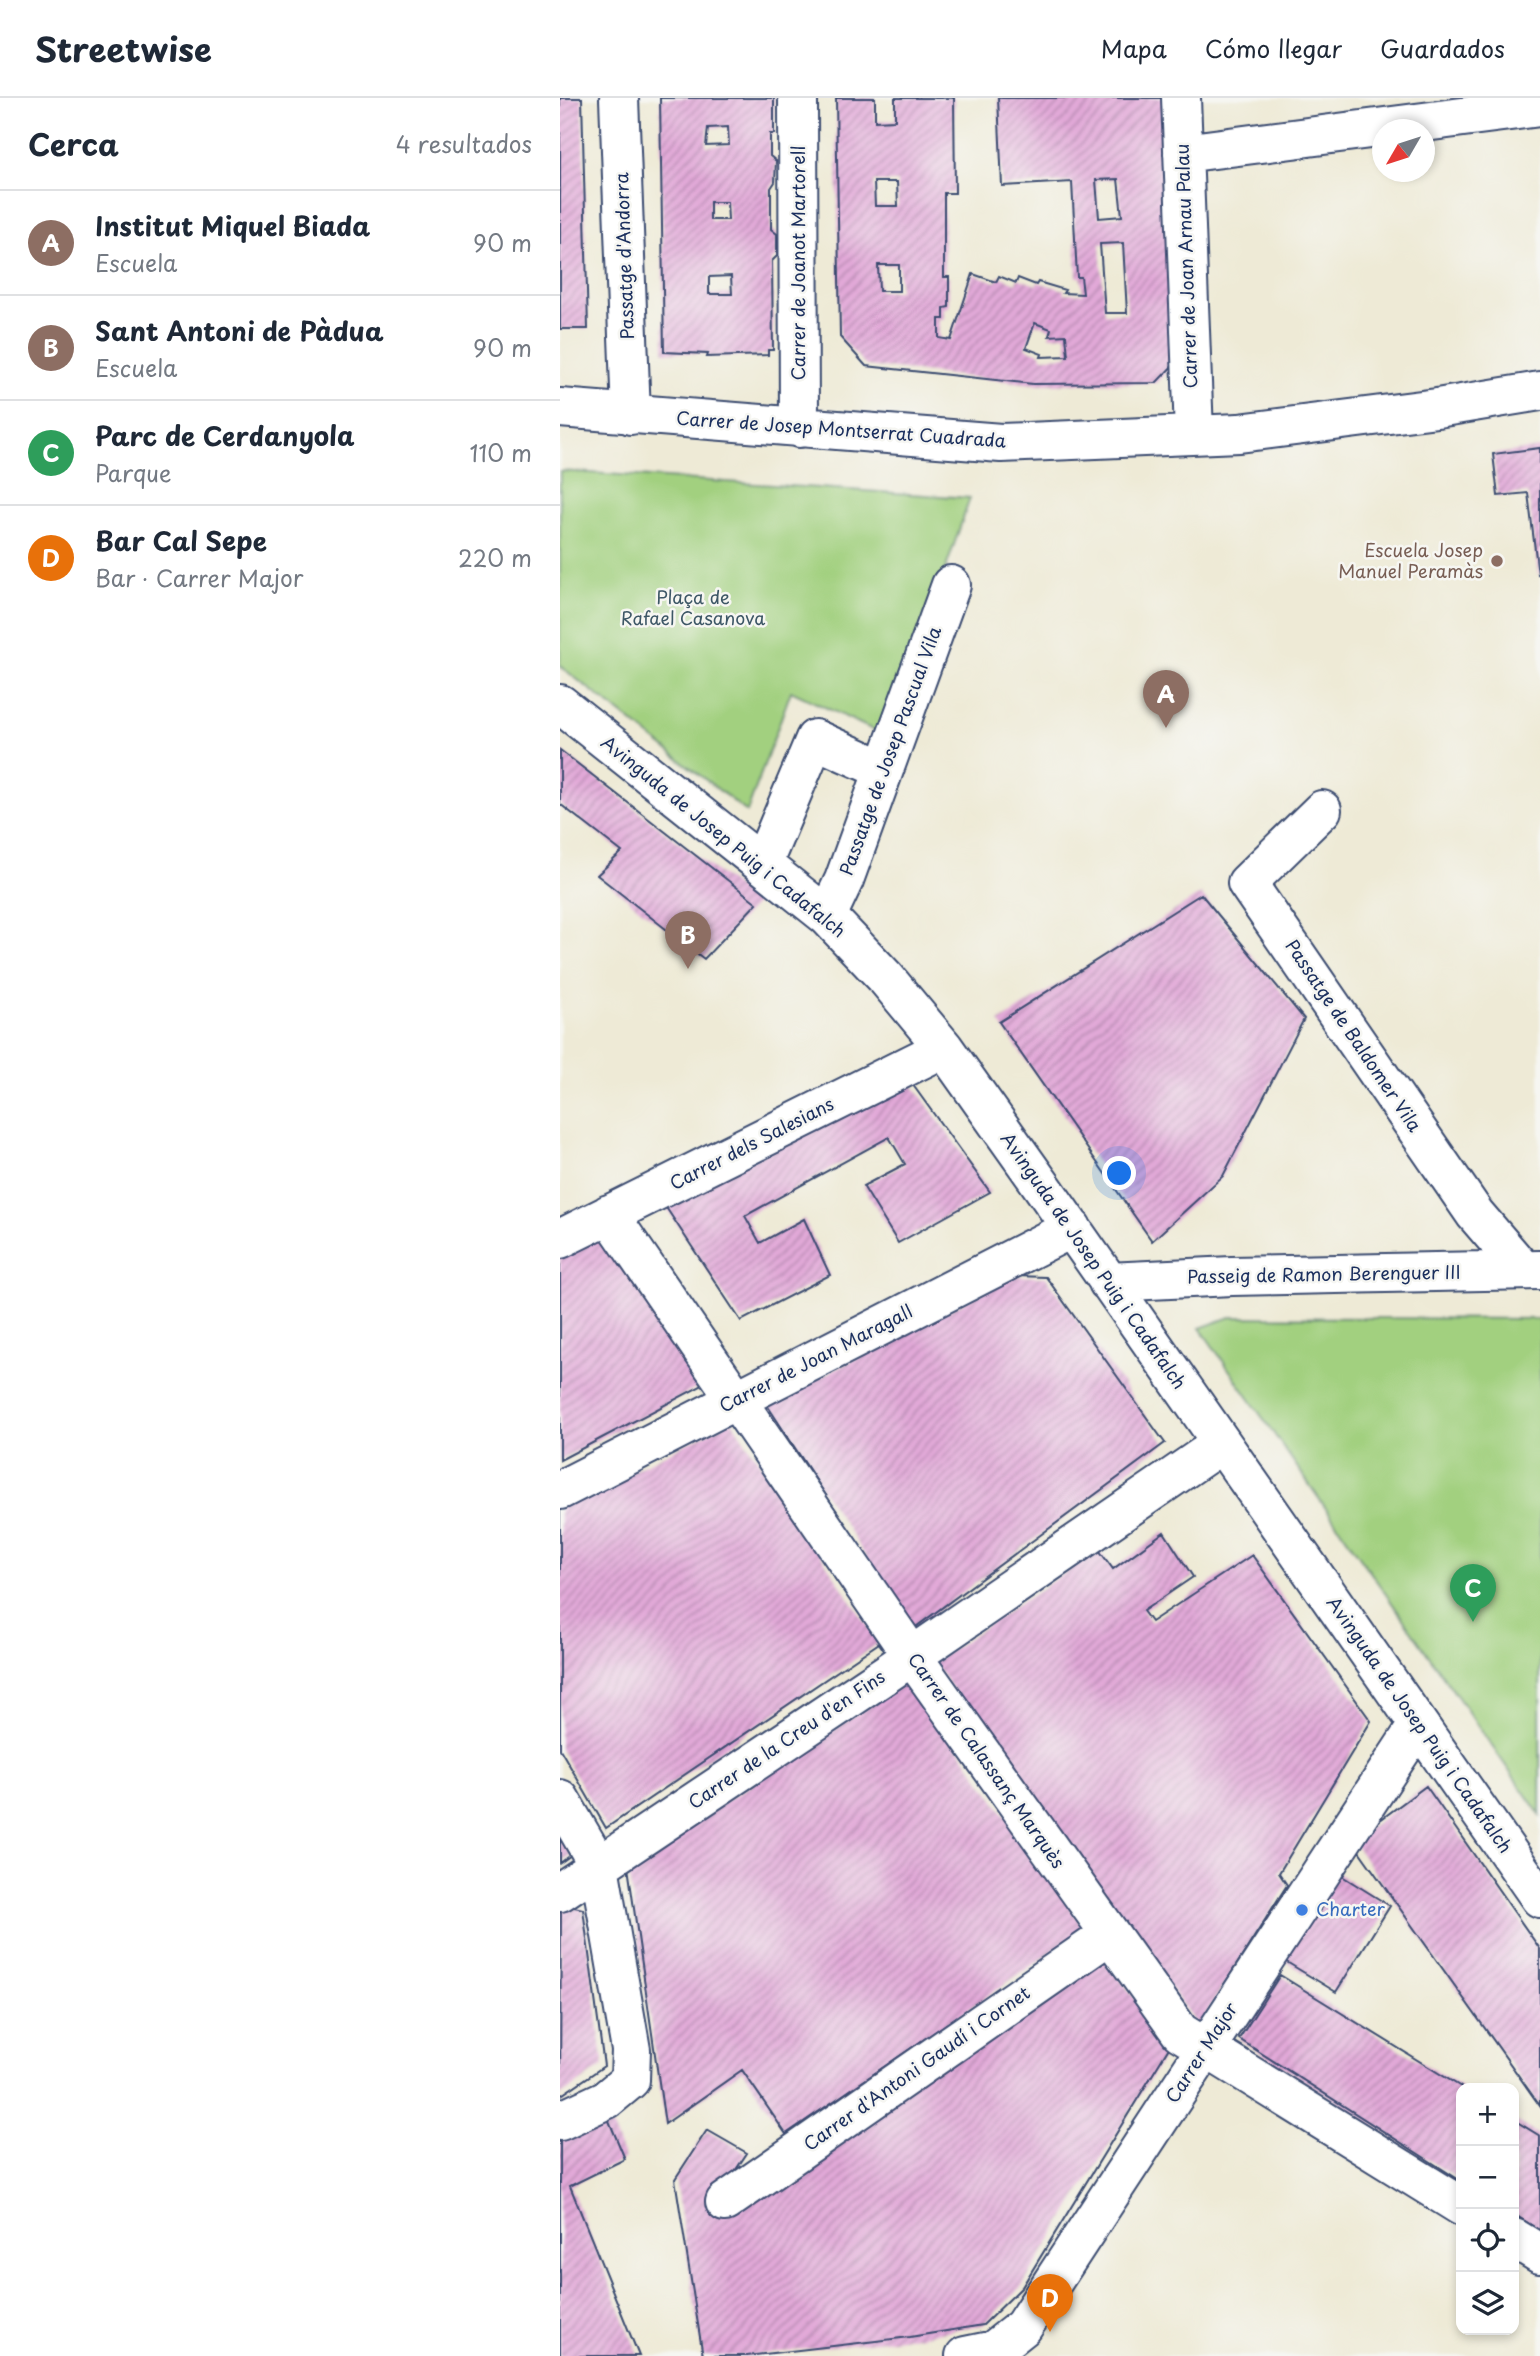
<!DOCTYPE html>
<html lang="es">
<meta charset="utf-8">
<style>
body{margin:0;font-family:"Playpen Sans",sans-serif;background:#f6f6f7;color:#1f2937}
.controls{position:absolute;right:21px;bottom:21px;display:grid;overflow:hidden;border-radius:14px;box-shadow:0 4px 10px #0003}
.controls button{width:63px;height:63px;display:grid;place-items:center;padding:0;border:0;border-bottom:2px solid #e0e1e3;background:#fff;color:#1f2937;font:35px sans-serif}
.compass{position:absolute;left:812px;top:21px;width:63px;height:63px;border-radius:50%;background:#fff;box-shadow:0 4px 10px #0003;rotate:231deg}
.you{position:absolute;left:560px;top:1076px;width:24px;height:24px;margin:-18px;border:5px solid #fff;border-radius:50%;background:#1a73e8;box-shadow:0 0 0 10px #1a73e833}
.badge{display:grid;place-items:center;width:46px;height:46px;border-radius:50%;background:#7c3aed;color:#fff;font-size:23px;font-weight:700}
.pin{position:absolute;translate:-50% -58px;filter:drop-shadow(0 2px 4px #0008)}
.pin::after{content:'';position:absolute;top:37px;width:24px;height:21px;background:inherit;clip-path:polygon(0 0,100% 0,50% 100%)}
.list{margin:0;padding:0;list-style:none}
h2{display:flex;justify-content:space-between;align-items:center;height:91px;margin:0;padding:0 28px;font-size:30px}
h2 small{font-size:23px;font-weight:400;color:#747a83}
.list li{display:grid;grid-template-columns:46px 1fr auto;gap:21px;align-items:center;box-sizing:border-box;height:105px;padding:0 28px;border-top:2px solid #e0e1e3}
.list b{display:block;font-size:26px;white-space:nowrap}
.list p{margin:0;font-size:23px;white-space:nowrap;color:#747a83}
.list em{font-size:23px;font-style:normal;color:#747a83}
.icon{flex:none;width:38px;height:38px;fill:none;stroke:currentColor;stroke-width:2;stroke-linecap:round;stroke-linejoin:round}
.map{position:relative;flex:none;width:980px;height:2258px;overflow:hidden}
header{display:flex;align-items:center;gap:42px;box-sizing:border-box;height:98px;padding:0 35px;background:#fff;border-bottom:2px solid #e0e1e3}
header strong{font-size:33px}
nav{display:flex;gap:38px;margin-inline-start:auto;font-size:24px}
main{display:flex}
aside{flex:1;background:#fff}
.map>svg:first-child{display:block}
</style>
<header>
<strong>Streetwise</strong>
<nav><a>Mapa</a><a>Cómo llegar</a><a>Guardados</a></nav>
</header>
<main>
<aside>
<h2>Cerca<small>4 resultados</small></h2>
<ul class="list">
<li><span class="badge" style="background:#8d6e63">A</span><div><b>Institut Miquel Biada</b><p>Escuela</p></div><em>90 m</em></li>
<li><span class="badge" style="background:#8d6e63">B</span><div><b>Sant Antoni de Pàdua</b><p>Escuela</p></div><em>90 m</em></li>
<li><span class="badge" style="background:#2e9e5b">C</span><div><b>Parc de Cerdanyola</b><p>Parque</p></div><em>110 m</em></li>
<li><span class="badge" style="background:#e8710a">D</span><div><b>Bar Cal Sepe</b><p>Bar · Carrer Major</p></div><em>220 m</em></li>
</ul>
</aside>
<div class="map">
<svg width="980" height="2258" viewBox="0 0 980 2258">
<defs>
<pattern id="building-hatch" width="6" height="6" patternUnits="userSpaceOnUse" patternTransform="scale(1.75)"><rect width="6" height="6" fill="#e2a9d8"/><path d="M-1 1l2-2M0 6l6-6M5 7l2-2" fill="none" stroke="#b68ab2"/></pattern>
</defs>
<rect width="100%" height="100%" fill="#f6f6f2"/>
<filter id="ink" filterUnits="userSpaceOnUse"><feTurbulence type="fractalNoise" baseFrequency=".0143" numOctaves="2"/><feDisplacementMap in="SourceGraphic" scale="14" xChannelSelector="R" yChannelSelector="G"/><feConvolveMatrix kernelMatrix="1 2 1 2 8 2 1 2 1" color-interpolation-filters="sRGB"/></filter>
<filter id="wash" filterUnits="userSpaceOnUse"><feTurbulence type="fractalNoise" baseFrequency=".00686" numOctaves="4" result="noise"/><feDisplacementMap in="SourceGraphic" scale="28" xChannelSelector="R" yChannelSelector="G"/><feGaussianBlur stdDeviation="1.57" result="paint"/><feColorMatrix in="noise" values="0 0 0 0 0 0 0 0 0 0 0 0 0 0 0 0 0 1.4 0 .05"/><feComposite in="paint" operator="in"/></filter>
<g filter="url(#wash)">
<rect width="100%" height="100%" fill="#eeead6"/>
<path fill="#a2d07f" stroke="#5e806e" stroke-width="2" d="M0 373 410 400 328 639 231 593 187 714 0 568Z
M670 1219 980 1221V1717L640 1230Z"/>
<g id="blocks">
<path fill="url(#building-hatch)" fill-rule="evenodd" d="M0 0H22L28 231H0Z
M100 0H214V36H210V58L216 63 215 84 211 90V131L217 136V158L212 163 213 252H208V257L147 259 148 256 104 254ZM168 29 169 47 146 48 148 30ZM150 104H167L168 122H150ZM171 178 172 196H149V179Z
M276 0H315V23L335 22V0H394L395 95H384V179H389V209L384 210V221H379V240L391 242 413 176 436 184 439 178 456 185 458 180 476 187 478 184 505 192 503 195 523 196 521 179H517L512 84 442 88 438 0H606L619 261 596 285 473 286 306 268 280 239ZM558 81 562 118 539 120 536 82ZM314 84H337L338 108H315ZM563 145 567 215H545L540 146ZM318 167H339V193H319ZM475 225 491 231 489 238 506 237 508 258 481 259 482 256 466 250Z
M980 350V475L978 476 968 395 938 398 933 356Z
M0 652 197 805 144 861 37 777 62 754 0 706Z
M641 796 744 921 663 1078 592 1143 439 924Z
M350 983 430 1094 338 1145 303 1088 345 1066 329 1039 185 1118 200 1145 244 1121 270 1177 181 1223 103 1105Z
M43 1138 143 1287 0 1362V1158Z
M455 1178 486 1179 605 1345 353 1531 207 1307Z
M172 1323 319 1545 46 1730 0 1651V1408Z
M604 1434 633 1479 583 1513 591 1524 692 1457 811 1623 719 1775 727 1787 638 1928 373 1564 539 1452 553 1471Z
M350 1581 525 1831 226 2036 182 1972 105 2026 68 1769Z
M866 1688 980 1851V2008L792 1743Z
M0 1738 11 1757 0 1765Z
M774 1773 830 1808 776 1894 720 1860Z
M1 1806 23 1811 44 1968 0 1998Z
M542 1856 610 1948 462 2189 423 2227 350 2239 187 2258H143L115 2081 147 2032 187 2055 155 2103Z
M720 1877 901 1989V2083L679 1941Z
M47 2018 65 2061 10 2088 79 2258H0V2040Z
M954 2022 980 2038V2133L954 2116Z"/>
</g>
</g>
<g filter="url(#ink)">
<use href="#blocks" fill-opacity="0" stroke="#3b4b70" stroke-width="2"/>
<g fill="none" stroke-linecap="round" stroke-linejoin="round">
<defs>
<path id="minor" d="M59 0 71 317
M238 0 239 330
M621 0 634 335
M623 55 980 9
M0 310 441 345 679 335 877 310 980 293
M0 606 267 818 325 879 384 950 484 1091 980 1800
M762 712 687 785 915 1116 963 1172
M202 767 255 641 324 672
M267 818 284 782 391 487
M49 1116 352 1558 620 1934 901 2108
M0 1141 384 950
M548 1184 672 1178 980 1172
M0 1392 512 1130
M0 1701 39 1768 71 1952 70 1982 47 2001 0 2023
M0 1794 326 1576 661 1346
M165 2104 549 1837
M954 2140 980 2156
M405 2258 434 2252 463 2229 858 1627"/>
</defs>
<use href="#minor" stroke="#3b4b70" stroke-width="42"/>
<use href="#minor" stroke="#fff" stroke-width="38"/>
</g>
</g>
<circle fill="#8d6e63" stroke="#f6f6f2" stroke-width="2.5" cx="937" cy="463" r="7"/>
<circle fill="#3f7fe0" stroke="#f6f6f2" stroke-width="2.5" cx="742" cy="1812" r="7"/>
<g text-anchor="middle" stroke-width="5" stroke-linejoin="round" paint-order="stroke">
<g font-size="18" fill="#1b2f5e" stroke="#f6f6f2">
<text transform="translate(65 158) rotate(-92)" y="6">Passatge d'Andorra</text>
<text transform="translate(239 165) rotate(-90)" y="6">Carrer de Joanot Martorell</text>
<text transform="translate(627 168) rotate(-92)" y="6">Carrer de Joan Arnau Palau</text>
<text transform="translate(281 332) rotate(4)" y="6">Carrer de Josep Montserrat Cuadrada</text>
<text transform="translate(331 653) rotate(-70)" y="6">Passatge de Josep Pascual Vila</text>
<text transform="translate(163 739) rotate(39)" y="6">Avinguda de Josep Puig i Cadafalch</text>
<text transform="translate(793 938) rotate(56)" y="6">Passatge de Baldomer Vila</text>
<text transform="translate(192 1046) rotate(-27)" y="6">Carrer dels Salesians</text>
<text transform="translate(533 1163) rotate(55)" y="6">Avinguda de Josep Puig i Cadafalch</text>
<text transform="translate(764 1177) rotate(-1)" y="6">Passeig de Ramon Berenguer III</text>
<text transform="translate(256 1261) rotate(-27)" y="6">Carrer de Joan Maragall</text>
<text transform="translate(859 1627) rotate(55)" y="6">Avinguda de Josep Puig i Cadafalch</text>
<text transform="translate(227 1642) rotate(-34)" y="6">Carrer de la Creu d'en Fins</text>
<text transform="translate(426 1663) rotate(55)" y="6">Carrer de Calassanç Marquès</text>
<text transform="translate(642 1955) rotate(-57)" y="6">Carrer Major</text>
<text transform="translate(357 1971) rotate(-35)" y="6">Carrer d'Antoni Gaudí i Cornet</text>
</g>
<g font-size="18" fill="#785e54" stroke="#f6f6f2" text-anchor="end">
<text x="923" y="459">Escuela Josep<tspan x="923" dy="21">Manuel Peramàs</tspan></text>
</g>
<g font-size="18" fill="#3d5766" stroke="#f6f6f2">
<text x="133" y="506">Plaça de<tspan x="133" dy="21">Rafael Casanova</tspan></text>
</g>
<g font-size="18" fill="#366cbe" stroke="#f6f6f2" text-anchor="start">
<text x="756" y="1818">Charter</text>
</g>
</g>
</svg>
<div class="controls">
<button>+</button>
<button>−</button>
<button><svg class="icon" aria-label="locate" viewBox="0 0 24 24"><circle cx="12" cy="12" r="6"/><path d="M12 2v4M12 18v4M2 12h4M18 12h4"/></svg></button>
<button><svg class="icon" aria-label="layers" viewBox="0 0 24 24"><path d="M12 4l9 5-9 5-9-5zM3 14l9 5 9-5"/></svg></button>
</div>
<svg class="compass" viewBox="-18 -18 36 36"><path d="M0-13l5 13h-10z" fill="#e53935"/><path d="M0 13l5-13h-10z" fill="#747a83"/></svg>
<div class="you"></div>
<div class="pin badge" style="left:606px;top:630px;background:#8d6e63">A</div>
<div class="pin badge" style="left:128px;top:871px;background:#8d6e63">B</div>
<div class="pin badge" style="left:913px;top:1524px;background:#2e9e5b">C</div>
<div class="pin badge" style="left:490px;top:2234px;background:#e8710a">D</div>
</div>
</main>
